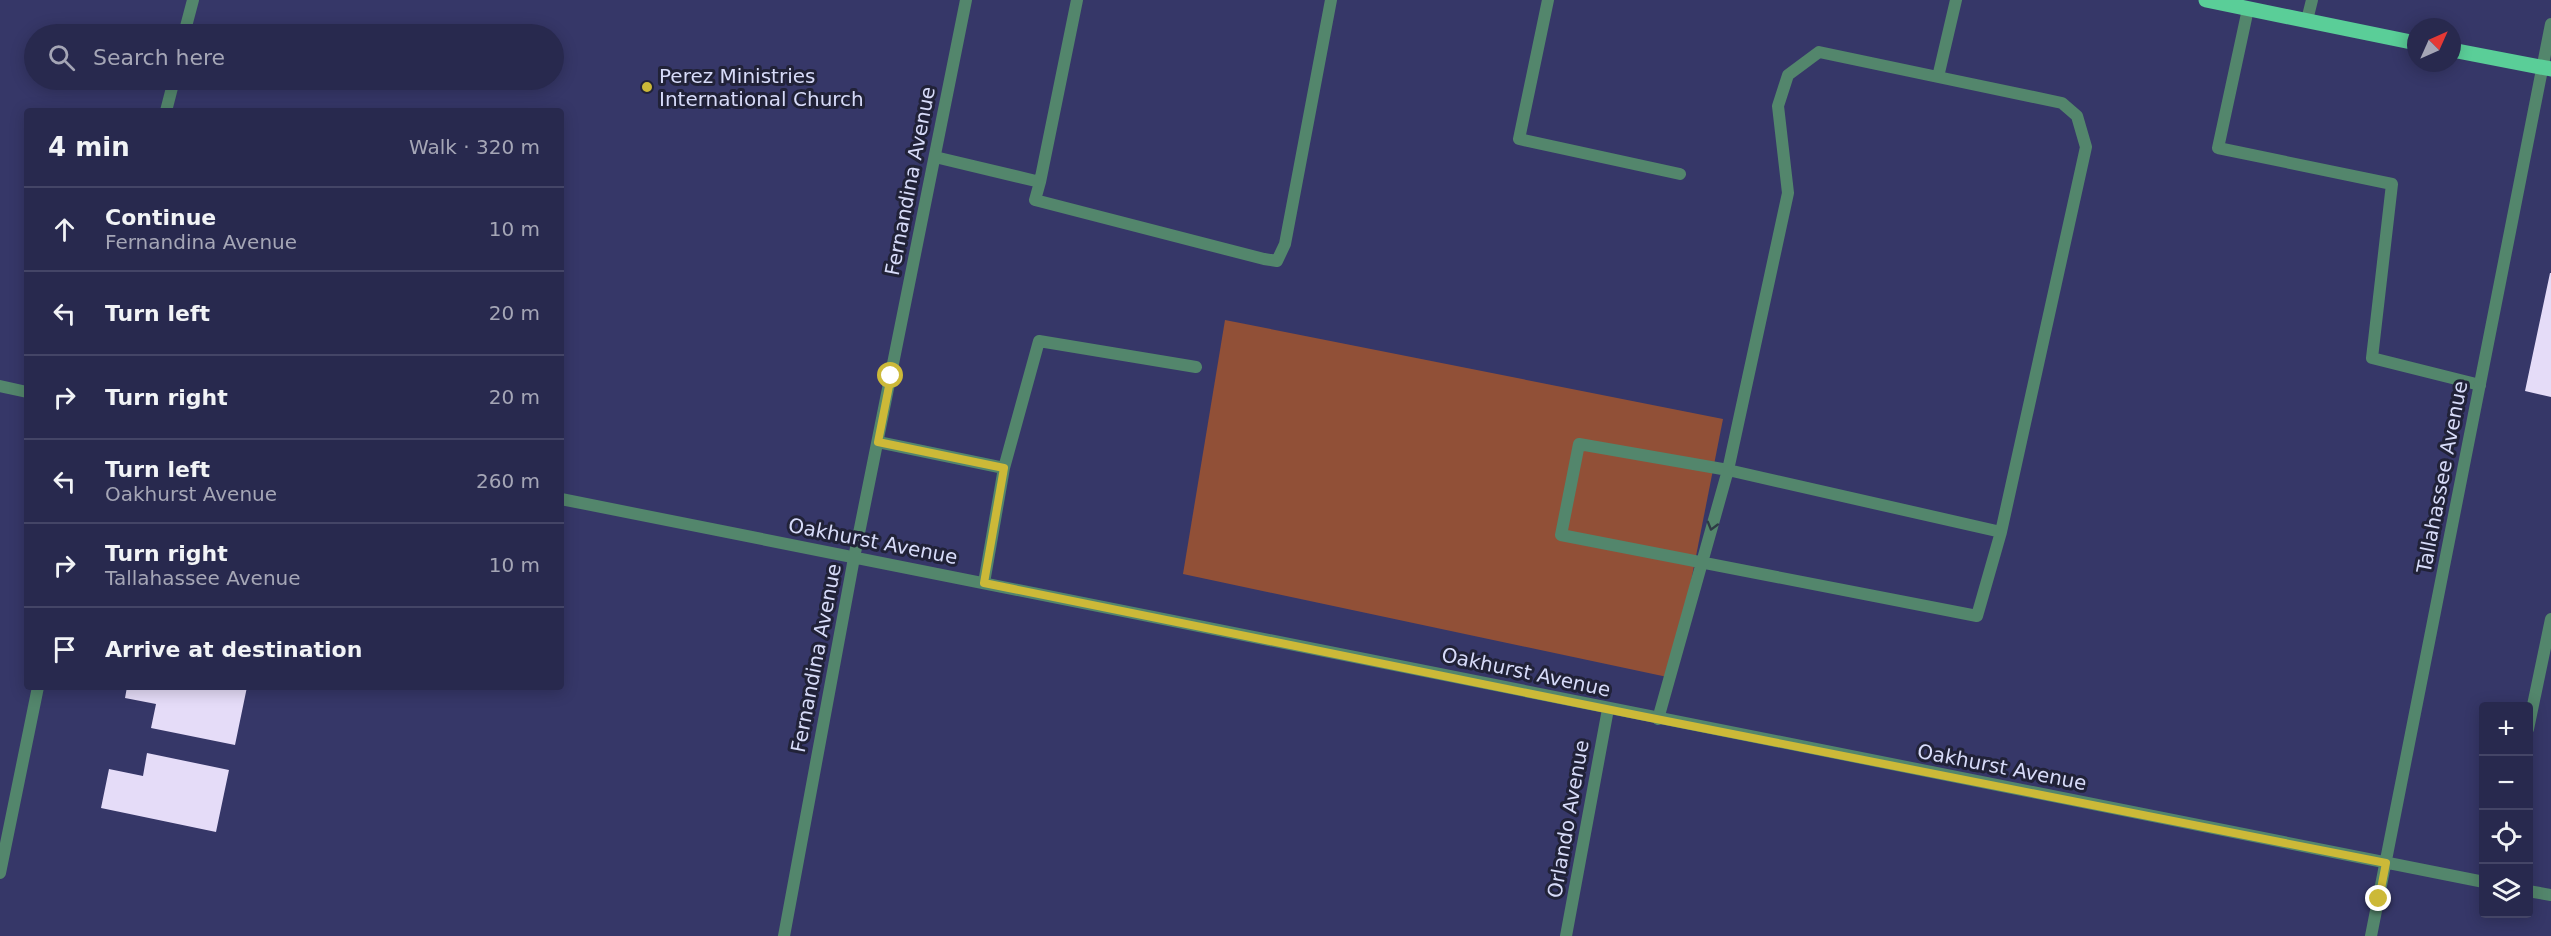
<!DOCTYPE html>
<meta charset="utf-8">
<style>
body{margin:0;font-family:"DejaVu Sans",sans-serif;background:#343558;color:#f1f3f6}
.controls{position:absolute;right:18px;bottom:18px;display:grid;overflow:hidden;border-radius:6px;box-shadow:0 3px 15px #0003}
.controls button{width:54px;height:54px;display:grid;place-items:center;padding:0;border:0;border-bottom:2px solid #444566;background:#28294e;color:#f1f3f6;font:30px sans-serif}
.compass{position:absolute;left:2407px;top:18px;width:54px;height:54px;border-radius:50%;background:#28294e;box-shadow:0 3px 15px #0003;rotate:45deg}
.stop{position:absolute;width:18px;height:18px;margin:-14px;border:4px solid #ccb938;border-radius:50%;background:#fff}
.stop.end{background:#ccb938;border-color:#fff;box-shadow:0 2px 6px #0008}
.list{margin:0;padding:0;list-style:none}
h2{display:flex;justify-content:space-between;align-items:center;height:78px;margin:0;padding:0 24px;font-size:26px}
h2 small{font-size:20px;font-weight:400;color:#a5a6b6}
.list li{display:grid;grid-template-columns:39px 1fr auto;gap:18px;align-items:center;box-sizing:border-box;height:84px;padding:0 24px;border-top:2px solid #444566}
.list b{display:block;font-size:22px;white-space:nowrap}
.list p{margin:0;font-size:20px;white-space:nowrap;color:#a5a6b6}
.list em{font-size:20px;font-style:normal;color:#a5a6b6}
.icon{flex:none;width:33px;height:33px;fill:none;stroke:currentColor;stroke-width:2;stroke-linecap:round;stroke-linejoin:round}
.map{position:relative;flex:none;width:2551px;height:936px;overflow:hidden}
.search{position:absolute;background:#28294e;box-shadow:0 3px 15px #0003;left:24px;top:24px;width:540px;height:66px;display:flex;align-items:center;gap:15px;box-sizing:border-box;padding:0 21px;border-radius:33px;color:#a5a6b6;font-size:22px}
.panel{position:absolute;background:#28294e;box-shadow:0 3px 15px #0003;left:24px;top:108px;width:540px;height:582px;border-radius:6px}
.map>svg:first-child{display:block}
</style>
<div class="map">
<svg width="2551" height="936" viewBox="0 0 2551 936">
<rect width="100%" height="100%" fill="#363768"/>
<path fill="#915037" d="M1225 320 1723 419 1672 678 1183 574Z"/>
<path fill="#e5dcf8" d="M2550 273H2551V397L2525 391Z
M127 687H247L235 745 151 728 156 704 125 698Z
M147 753 229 770 216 832 101 808 109 769 143 776Z"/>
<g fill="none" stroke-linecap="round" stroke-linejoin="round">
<path stroke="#53866c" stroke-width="12" d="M1548 0 1519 139 1680 174
M2248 9 2218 148 2392 184 2372 358 2480 385
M2307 20 2312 0
M1938 77 2062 103 2077 116 2086 147 2001 532 1728 470 1579 444 1561 535 1977 616 2001 532
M935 157 1040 182 1077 0
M1040 182 1035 200 1264 259 1277 261 1285 244 1331 0
M878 442 1004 468
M984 583 1004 468 1039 341 1196 367
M1658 719 1728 470 1788 193 1778 106 1788 75 1819 52 1938 77 1956 0
M2528 729 2551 619"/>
<path stroke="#53866c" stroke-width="12" d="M184 34 193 0
M166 111 174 80
M0 386 27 392
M561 499 2484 882
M0 873 38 687
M2528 891 2551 895
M784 936 854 558 966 0
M1566 936 1608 709
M2371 936 2551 24"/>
<path stroke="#5ace98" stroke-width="15" d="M2206 0 2416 43
M2452 50 2551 69"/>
</g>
<defs><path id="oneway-chevron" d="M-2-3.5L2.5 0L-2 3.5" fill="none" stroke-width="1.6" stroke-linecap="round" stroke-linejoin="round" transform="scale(1.5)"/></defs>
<use stroke="#2e3b45" href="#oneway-chevron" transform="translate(1712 526) rotate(106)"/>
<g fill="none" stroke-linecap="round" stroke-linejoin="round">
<path stroke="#ccb938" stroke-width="8" d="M891 376 878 442 1004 468 984 583 1641 716 2386 863 2379 899"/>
</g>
<circle fill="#ccb938" stroke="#212238" stroke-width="2" cx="647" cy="87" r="6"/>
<g text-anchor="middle" stroke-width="6" stroke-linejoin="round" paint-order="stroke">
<g font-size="20" fill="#d7dbf9" stroke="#212238" text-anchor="start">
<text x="659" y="83">Perez Ministries<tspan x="659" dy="23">International Church</tspan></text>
</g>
<g font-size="20" fill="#d7dbf9" stroke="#212238">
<text transform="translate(910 181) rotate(-79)" y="7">Fernandina Avenue</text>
<text transform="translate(2442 477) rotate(-79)" y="7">Tallahassee Avenue</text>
<text transform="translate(873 541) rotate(11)" y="7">Oakhurst Avenue</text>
<text transform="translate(816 658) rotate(-79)" y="7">Fernandina Avenue</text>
<text transform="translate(1526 672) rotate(12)" y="7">Oakhurst Avenue</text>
<text transform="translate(2002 767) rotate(11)" y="7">Oakhurst Avenue</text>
<text transform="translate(1568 819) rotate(-80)" y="7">Orlando Avenue</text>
</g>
</g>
</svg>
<div class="controls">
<button>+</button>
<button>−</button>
<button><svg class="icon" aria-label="locate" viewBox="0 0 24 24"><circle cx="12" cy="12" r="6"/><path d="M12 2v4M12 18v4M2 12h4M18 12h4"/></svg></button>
<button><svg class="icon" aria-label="layers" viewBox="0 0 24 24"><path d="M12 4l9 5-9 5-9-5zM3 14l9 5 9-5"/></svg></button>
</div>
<svg class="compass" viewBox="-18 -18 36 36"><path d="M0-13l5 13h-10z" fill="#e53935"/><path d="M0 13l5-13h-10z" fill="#a5a6b6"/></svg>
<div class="stop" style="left:891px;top:376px"></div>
<div class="stop end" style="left:2379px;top:899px"></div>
<div class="search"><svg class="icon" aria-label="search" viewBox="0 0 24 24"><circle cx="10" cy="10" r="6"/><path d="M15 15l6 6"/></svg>Search here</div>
<section class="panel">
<h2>4 min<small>Walk · 320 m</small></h2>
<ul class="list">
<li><svg class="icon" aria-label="ahead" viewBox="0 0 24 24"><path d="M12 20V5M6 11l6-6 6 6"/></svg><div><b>Continue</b><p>Fernandina Avenue</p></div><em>10 m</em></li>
<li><svg class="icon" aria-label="left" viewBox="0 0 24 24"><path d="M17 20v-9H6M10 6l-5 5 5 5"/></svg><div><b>Turn left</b></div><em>20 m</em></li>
<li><svg class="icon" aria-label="right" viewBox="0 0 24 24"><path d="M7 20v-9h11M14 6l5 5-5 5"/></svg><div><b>Turn right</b></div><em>20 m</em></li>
<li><svg class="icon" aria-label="left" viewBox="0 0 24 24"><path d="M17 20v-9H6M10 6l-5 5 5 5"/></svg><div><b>Turn left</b><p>Oakhurst Avenue</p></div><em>260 m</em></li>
<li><svg class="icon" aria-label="right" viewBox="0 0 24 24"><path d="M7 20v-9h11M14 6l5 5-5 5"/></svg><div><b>Turn right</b><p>Tallahassee Avenue</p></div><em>10 m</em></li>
<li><svg class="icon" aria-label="arrive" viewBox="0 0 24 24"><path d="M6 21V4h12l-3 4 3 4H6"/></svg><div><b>Arrive at destination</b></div></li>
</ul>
</section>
</div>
